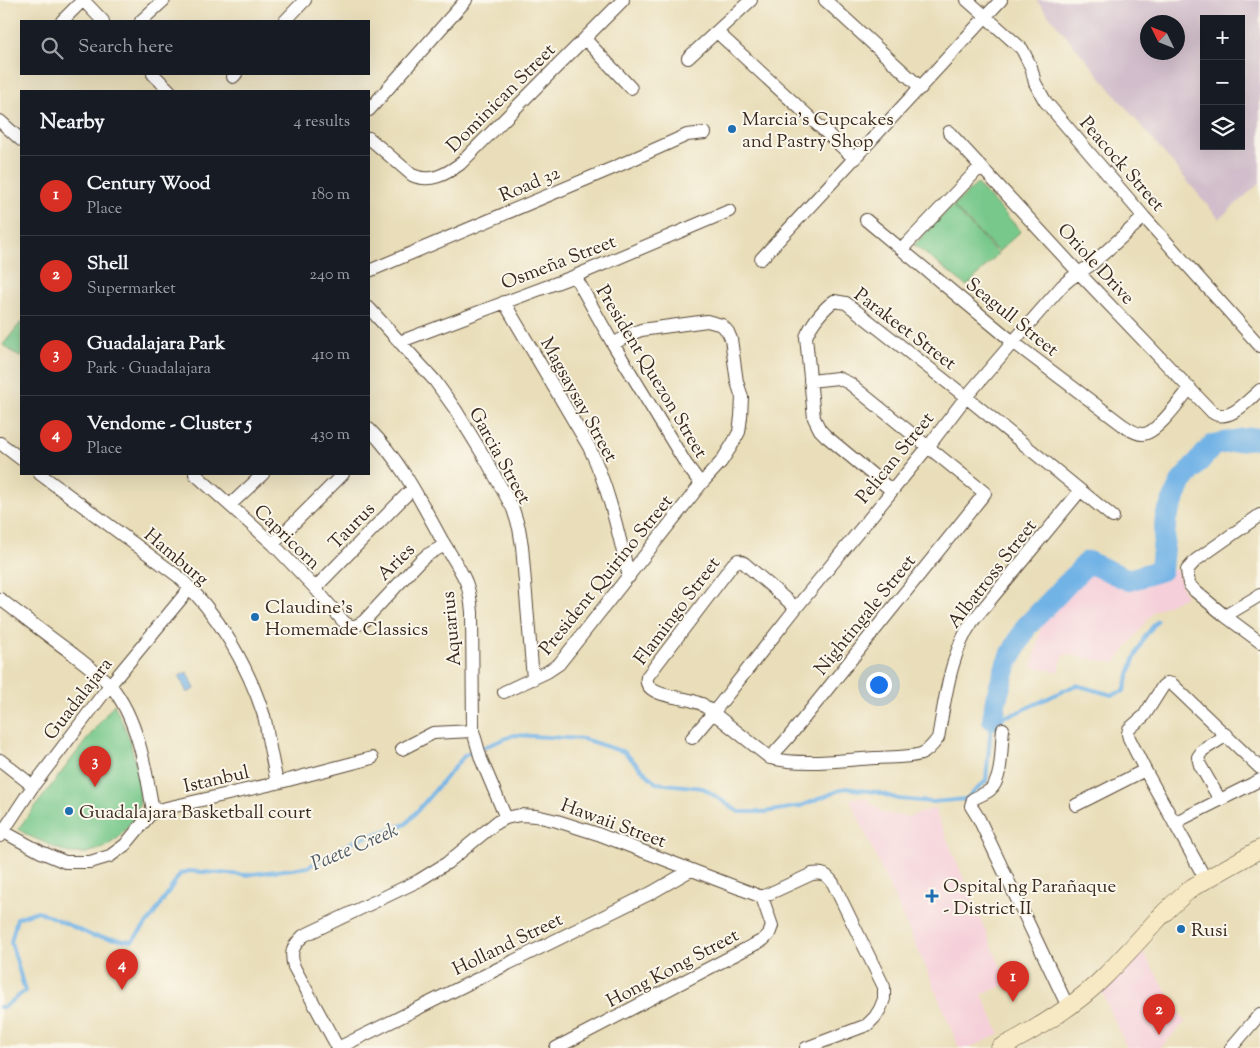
<!DOCTYPE html>
<meta charset="utf-8">
<style>
body{margin:0;font-family:"Sorts Mill Goudy",serif;background:#20242c;color:#f1f3f6}
.controls{position:absolute;right:15px;top:15px;display:grid;overflow:hidden;border-radius:0px;box-shadow:0 5px 20px #0002}
.controls button{width:45px;height:45px;display:grid;place-items:center;padding:0;border:0;border-bottom:1px solid #363941;background:#171b24;color:#f1f3f6;font:25px sans-serif}
.compass{position:absolute;left:1140px;top:15px;width:45px;height:45px;border-radius:50%;background:#171b24;box-shadow:0 5px 20px #0002;rotate:313deg}
.you{position:absolute;left:878px;top:684px;width:18px;height:18px;margin:-12px;border:4px solid #fff;border-radius:50%;background:#1a73e8;box-shadow:0 0 0 8px #1a73e833}
.badge{display:grid;place-items:center;width:32px;height:32px;border-radius:50%;background:#d93025;color:#fff;font-size:16px;font-weight:700}
.pin{position:absolute;translate:-50% -41px;filter:drop-shadow(0 1px 2px #0008)}
.pin::after{content:'';position:absolute;top:26px;width:18px;height:15px;background:inherit;clip-path:polygon(0 0,100% 0,50% 100%)}
.list{margin:0;padding:0;list-style:none}
h2{display:flex;justify-content:space-between;align-items:center;height:65px;margin:0;padding:0 20px;font-size:21px}
h2 small{font-size:16px;font-weight:400;color:#9ea1a6}
.list li{display:grid;grid-template-columns:32px 1fr auto;gap:15px;align-items:center;box-sizing:border-box;height:80px;padding:0 20px;border-top:1px solid #363941}
.list b{display:block;font-size:19px;white-space:nowrap}
.list p{margin:0;font-size:16px;white-space:nowrap;color:#9ea1a6}
.list em{font-size:16px;font-style:normal;color:#9ea1a6}
.icon{flex:none;width:28px;height:28px;fill:none;stroke:currentColor;stroke-width:2;stroke-linecap:round;stroke-linejoin:round}
.map{position:relative;flex:none;width:1260px;height:1048px;overflow:hidden}
.search{position:absolute;background:#171b24;box-shadow:0 5px 20px #0002;left:20px;top:20px;width:350px;height:55px;display:flex;align-items:center;gap:12px;box-sizing:border-box;padding:0 18px;border-radius:0px;color:#9ea1a6;font-size:19px}
.panel{position:absolute;background:#171b24;box-shadow:0 5px 20px #0002;left:20px;top:90px;width:350px;height:385px;border-radius:0px}
.map>svg:first-child{display:block}
</style>
<div class="map">
<svg width="1260" height="1048" viewBox="0 0 1260 1048">
<rect width="100%" height="100%" fill="#fbf7ec"/>
<filter id="ink" filterUnits="userSpaceOnUse"><feTurbulence type="fractalNoise" baseFrequency=".02" numOctaves="2"/><feDisplacementMap in="SourceGraphic" scale="10" xChannelSelector="R" yChannelSelector="G"/><feConvolveMatrix kernelMatrix="1 2 1 2 8 2 1 2 1" color-interpolation-filters="sRGB"/></filter>
<filter id="wash" filterUnits="userSpaceOnUse"><feTurbulence type="fractalNoise" baseFrequency=".0096" numOctaves="4" result="noise"/><feDisplacementMap in="SourceGraphic" scale="20" xChannelSelector="R" yChannelSelector="G"/><feGaussianBlur stdDeviation="1.12" result="paint"/><feColorMatrix in="noise" values="0 0 0 0 0 0 0 0 0 0 0 0 0 0 0 0 0 1.4 0 .05"/><feComposite in="paint" operator="in"/></filter>
<g filter="url(#wash)">
<rect width="100%" height="100%" fill="#e9deb9"/>
<path fill="#f5cfd9" d="M1096 566 1138 584 1176 569 1186 597 1154 611 1115 663 1064 654 1058 672 1032 667 1043 618Z
M865 797 883 813 908 817 934 808 1008 984 982 994 1000 1034 969 1048H959L929 975 850 799Z
M1138 944 1185 1022 1160 1048H1127L1099 986Z"/>
<path fill="#d1bdcb" fill-rule="evenodd" d="M1036 0H1260V183L1219 219ZM1204 19H1241V146H1204ZM1148 22H1178V52H1148Z"/>
<path fill="#77c88a" stroke="#597954" d="M977 184 1021 231 998 252 953 206Z
M952 206 998 254 967 286 914 245Z
M21 322V358L3 345Z
M114 704 128 735 138 772 140 802 134 819 118 838 104 848 86 853H68L29 836 18 829Z"/>
<path fill="#72b3e6" stroke="#566e82" d="M187 672 195 689 187 693 179 676Z"/>
<g fill="none" stroke-linecap="round" stroke-linejoin="round">
<path stroke="#72b3e6" stroke-width="4" d="M0 1007H4L25 991 11 942 17 918 38 911 93 936 132 941 153 916 180 874 189 871 245 875 308 867 354 841 406 824 465 755 514 735 583 739 624 752 656 783 703 788 739 812H765L801 806 845 788 876 792 898 799 932 802 966 799 986 781 990 736 993 719 1014 714 1076 685 1112 695 1124 691 1133 662 1144 638 1157 621"/>
<path stroke="#72b3e6" stroke-width="22" d="M993 719 996 699 1007 663 1026 627 1088 562 1129 580 1161 570 1166 517 1182 481 1213 445 1245 439 1260 438"/>
</g>
</g>
<g filter="url(#ink)">
<g fill="none" stroke-linecap="round" stroke-linejoin="round">
<defs>
<path id="street" d="M83 0 103 21
M825 0 921 88
M967 0 1022 49 1031 67 1035 83 1045 101 1144 217 1260 346
M62 21 83 0
M141 21 164 0
M285 21 305 0
M717 32 855 159
M585 39 631 88
M688 58 751 0
M153 74 170 91
M233 77 236 74
M369 110 466 0
M0 121 21 140
M949 132 1079 273 1212 412C1229 424 1247 401 1260 390
M369 138 412 175C430 183 445 175 460 164L623 0
M866 220 1013 342 1124 426C1129 429 1136 434 1142 434 1156 435 1181 399 1190 388
M902 249 981 166
M761 259 1001 0
M369 271 613 168 687 135 705 133
M575 276 613 344 686 464 701 484
M504 302 589 447C609 488 618 532 629 577
M369 308 435 381 455 409 485 458 513 509 519 528 522 546 533 679
M399 342 575 276 729 211
M369 429C401 461 421 502 443 542 451 555 460 568 466 582 470 592 471 602 472 612L473 731 481 759 506 818
M0 443 21 459
M40 474 179 577C218 613 248 666 264 716 266 723 267 731 268 738 271 753 274 768 277 783
M195 474 273 544 315 588 343 621C351 628 356 627 364 621L420 561 427 555 445 545
M891 490 826 436 820 430 814 418 806 337C811 324 823 309 834 301L846 303 966 397 1113 517
M230 505 263 474
M1260 515 1196 560 1187 570 1189 584 1195 591 1225 616 1260 642
M273 544 343 474
M315 588 413 488
M0 599C24 617 48 636 73 654 84 663 102 676 111 686 138 719 146 770 153 811
M796 608 744 563 738 560 733 564 647 677C643 695 678 697 690 700 694 701 698 703 702 704L770 758C804 766 840 760 875 758 889 757 907 758 921 754 928 751 933 745 938 738 945 701 950 654 972 622L1080 491
M1225 616 1260 595
M504 692 547 672 559 664 701 484 721 462 732 445 739 432 741 417 742 397 737 382 731 339 728 332 722 325 707 321 641 330 629 335 613 344
M1003 729C1001 745 1003 780 990 790 985 794 978 796 973 799L971 806 979 819 1068 1007
M692 738 713 713 796 608 928 447 966 397 1013 342 1062 286 1070 279 1092 264 1144 217
M402 749 433 733 473 731
M770 758 788 738 985 493 849 383 838 378 810 381
M0 760 33 786
M1220 800 1200 765 1198 757 1203 750 1227 735
M1076 805 1145 770
M1174 823 1260 780
M4 832 41 852 65 862H90L110 856 125 845 153 811 277 783 372 758
M0 836 33 786 110 685 190 588
M1206 880 1145 770 1129 738 1128 734 1129 729 1144 716 1163 686 1167 683 1172 684 1260 768
M338 1048 294 967C290 952 292 947 303 936L418 881 447 863 497 822 506 818 520 815 536 816 557 821 598 834 762 897 812 874C823 872 827 875 833 883L884 987V999L880 1009 875 1017 867 1025 806 1048
M338 1048 651 893 691 870
M556 1048 763 940 769 934 772 926 762 897
M1231 1048 1260 1014"/>
<path id="secondary" d="M1000 1048C1037 1029 1074 1007 1104 977 1123 958 1141 938 1159 918 1170 907 1181 896 1193 887L1260 849"/>
</defs>
<use href="#street" stroke="#554535" stroke-width="14"/>
<use href="#secondary" stroke="#554535" stroke-width="19"/>
<use href="#street" stroke="#fff" stroke-width="12"/>
<use href="#secondary" stroke="#f6e9c3" stroke-width="18"/>
</g>
</g>
<g fill="#1f6fb2" stroke="#fbf7ec" stroke-width="2">
<circle cx="732" cy="129" r="5"/>
<circle cx="255" cy="617" r="5"/>
<circle cx="69" cy="811" r="5"/>
<path d="M929.5 888.5h5v5h5v5h-5v5h-5v-5h-5v-5h5z"/>
<circle cx="1181" cy="929" r="5"/>
</g>
<g text-anchor="middle" stroke-width="4" stroke-linejoin="round" paint-order="stroke">
<g font-size="19" fill="#3b2a1e" stroke="#fbf7ec">
<text transform="translate(500 97) rotate(-45)" y="7">Dominican Street</text>
<text transform="translate(1123 163) rotate(49)" y="7">Peacock Street</text>
<text transform="translate(529 183) rotate(-23)" y="7">Road 32</text>
<text transform="translate(558 261) rotate(-21)" y="7">Osmeña Street</text>
<text transform="translate(1097 263) rotate(47)" y="7">Oriole Drive</text>
<text transform="translate(1013 316) rotate(39)" y="7">Seagull Street</text>
<text transform="translate(906 328) rotate(37)" y="7">Parakeet Street</text>
<text transform="translate(653 371) rotate(59)" y="7">President Quezon Street</text>
<text transform="translate(580 399) rotate(61)" y="7">Magsaysay Street</text>
<text transform="translate(501 455) rotate(61)" y="7">Garcia Street</text>
<text transform="translate(894 457) rotate(-51)" y="7">Pelican Street</text>
<text transform="translate(351 525) rotate(-46)" y="7">Taurus</text>
<text transform="translate(288 536) rotate(44)" y="7">Capricorn</text>
<text transform="translate(177 556) rotate(40)" y="7">Hamburg</text>
<text transform="translate(395 561) rotate(-45)" y="7">Aries</text>
<text transform="translate(991 573) rotate(-52)" y="7">Albatross Street</text>
<text transform="translate(605 574) rotate(-51)" y="7">President Quirino Street</text>
<text transform="translate(676 610) rotate(-53)" y="7">Flamingo Street</text>
<text transform="translate(864 614) rotate(-51)" y="7">Nightingale Street</text>
<text transform="translate(450 629) rotate(-95)" y="7">Aquarius</text>
<text transform="translate(77 698) rotate(-52)" y="7">Guadalajara</text>
<text transform="translate(216 778) rotate(-13)" y="7">Istanbul</text>
<text transform="translate(614 822) rotate(20)" y="7">Hawaii Street</text>
<text transform="translate(507 943) rotate(-26)" y="7">Holland Street</text>
<text transform="translate(672 967) rotate(-28)" y="7">Hong Kong Street</text>
</g>
<g font-size="19" fill="#3b2a1e" stroke="#fbf7ec" text-anchor="start">
<text x="742" y="125">Marcia's Cupcakes<tspan x="742" dy="22">and Pastry Shop</tspan></text>
<text x="265" y="613">Claudine's<tspan x="265" dy="22">Homemade Classics</tspan></text>
<text x="79" y="818">Guadalajara Basketball court</text>
<text x="943" y="892">Ospital ng Parañaque<tspan x="943" dy="22">- District II</tspan></text>
<text x="1191" y="936">Rusi</text>
</g>
<g font-size="20" font-style="italic" fill="#4e5a64" stroke="#fbf7ec">
<text transform="translate(354 846) rotate(-23)" y="7">Paete Creek</text>
</g>
</g>
</svg>
<div class="controls">
<button>+</button>
<button>−</button>
<button><svg class="icon" aria-label="layers" viewBox="0 0 24 24"><path d="M12 4l9 5-9 5-9-5zM3 14l9 5 9-5"/></svg></button>
</div>
<svg class="compass" viewBox="-18 -18 36 36"><path d="M0-13l5 13h-10z" fill="#e53935"/><path d="M0 13l5-13h-10z" fill="#9ea1a6"/></svg>
<div class="you"></div>
<div class="pin badge" style="left:1013px;top:1002px">1</div>
<div class="pin badge" style="left:1159px;top:1035px">2</div>
<div class="pin badge" style="left:95px;top:787px">3</div>
<div class="pin badge" style="left:122px;top:990px">4</div>
<div class="search"><svg class="icon" aria-label="search" viewBox="0 0 24 24"><circle cx="10" cy="10" r="6"/><path d="M15 15l6 6"/></svg>Search here</div>
<section class="panel">
<h2>Nearby<small>4 results</small></h2>
<ul class="list">
<li><span class="badge">1</span><div><b>Century Wood</b><p>Place</p></div><em>180 m</em></li>
<li><span class="badge">2</span><div><b>Shell</b><p>Supermarket</p></div><em>240 m</em></li>
<li><span class="badge">3</span><div><b>Guadalajara Park</b><p>Park · Guadalajara</p></div><em>410 m</em></li>
<li><span class="badge">4</span><div><b>Vendome - Cluster 5</b><p>Place</p></div><em>430 m</em></li>
</ul>
</section>
</div>
